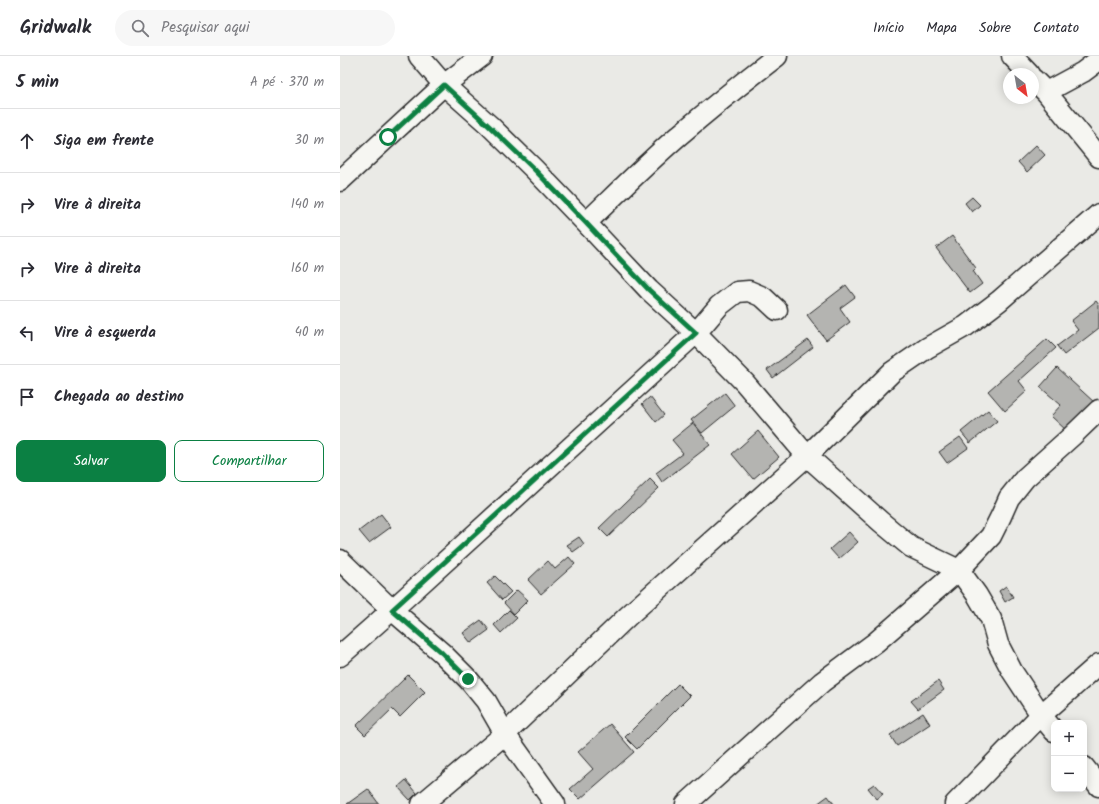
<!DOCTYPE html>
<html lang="pt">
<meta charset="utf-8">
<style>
body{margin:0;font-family:Kalam,sans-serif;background:#f7f7f7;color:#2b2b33}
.controls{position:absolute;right:12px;bottom:12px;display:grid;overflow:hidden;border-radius:8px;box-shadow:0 2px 10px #0003}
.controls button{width:36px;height:36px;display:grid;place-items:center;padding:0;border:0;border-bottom:1px solid #e1e1e2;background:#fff;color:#2b2b33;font:20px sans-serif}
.compass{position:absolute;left:663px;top:12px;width:36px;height:36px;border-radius:50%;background:#fff;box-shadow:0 2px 10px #0003;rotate:149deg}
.stop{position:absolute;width:12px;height:12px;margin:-9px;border:3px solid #0b8043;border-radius:50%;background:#fff}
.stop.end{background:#0b8043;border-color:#fff;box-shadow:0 1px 4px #0008}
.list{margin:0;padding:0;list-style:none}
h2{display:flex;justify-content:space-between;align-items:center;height:52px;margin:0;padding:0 16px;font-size:17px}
h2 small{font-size:13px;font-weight:400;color:#7c7c81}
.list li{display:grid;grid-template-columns:26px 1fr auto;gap:12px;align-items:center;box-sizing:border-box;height:64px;padding:0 16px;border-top:1px solid #e1e1e2}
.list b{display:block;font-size:15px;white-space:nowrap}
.list em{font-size:13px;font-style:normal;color:#7c7c81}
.actions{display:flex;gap:8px;padding:12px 16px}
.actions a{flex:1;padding:9px 0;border:1px solid #0b8043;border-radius:8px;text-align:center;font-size:14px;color:#0b8043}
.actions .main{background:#0b8043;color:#fff}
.icon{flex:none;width:22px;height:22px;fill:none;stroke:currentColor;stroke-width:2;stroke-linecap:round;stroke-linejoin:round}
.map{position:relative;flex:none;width:759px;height:748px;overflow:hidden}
header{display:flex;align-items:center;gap:24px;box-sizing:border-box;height:56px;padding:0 20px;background:#fff;border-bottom:1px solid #e1e1e2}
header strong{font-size:19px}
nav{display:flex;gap:22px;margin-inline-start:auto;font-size:14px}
.search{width:280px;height:36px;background:#f7f7f7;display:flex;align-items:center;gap:10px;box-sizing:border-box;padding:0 14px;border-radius:22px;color:#7c7c81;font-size:15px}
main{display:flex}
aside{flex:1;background:#fff}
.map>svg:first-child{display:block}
</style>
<header>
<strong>Gridwalk</strong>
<div class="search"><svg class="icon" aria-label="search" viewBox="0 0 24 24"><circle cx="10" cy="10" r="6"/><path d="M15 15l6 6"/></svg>Pesquisar aqui</div>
<nav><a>Início</a><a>Mapa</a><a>Sobre</a><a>Contato</a></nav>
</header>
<main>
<aside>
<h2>5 min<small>A pé · 370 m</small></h2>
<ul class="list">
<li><svg class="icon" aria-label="ahead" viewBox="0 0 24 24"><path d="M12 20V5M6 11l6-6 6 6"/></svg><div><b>Siga em frente</b></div><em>30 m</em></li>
<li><svg class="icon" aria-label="right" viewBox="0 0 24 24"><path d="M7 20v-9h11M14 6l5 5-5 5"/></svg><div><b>Vire à direita</b></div><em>140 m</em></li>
<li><svg class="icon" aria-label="right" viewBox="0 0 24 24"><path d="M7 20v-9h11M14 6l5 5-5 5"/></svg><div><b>Vire à direita</b></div><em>160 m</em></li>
<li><svg class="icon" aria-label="left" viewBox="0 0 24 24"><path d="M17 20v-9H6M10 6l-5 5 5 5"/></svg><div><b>Vire à esquerda</b></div><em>40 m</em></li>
<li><svg class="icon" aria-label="arrive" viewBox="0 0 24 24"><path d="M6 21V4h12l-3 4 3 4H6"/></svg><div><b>Chegada ao destino</b></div></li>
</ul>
<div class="actions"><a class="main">Salvar</a><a>Compartilhar</a></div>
</aside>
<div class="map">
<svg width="759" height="748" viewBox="0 0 759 748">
<rect width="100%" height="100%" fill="#eaeae6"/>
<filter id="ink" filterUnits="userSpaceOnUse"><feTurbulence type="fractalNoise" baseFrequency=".025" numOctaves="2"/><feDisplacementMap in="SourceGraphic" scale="8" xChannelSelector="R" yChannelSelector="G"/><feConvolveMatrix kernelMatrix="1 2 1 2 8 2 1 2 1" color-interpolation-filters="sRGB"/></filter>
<g filter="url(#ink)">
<path fill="#b4b4b1" stroke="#2b2b2b" d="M696 89 705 99 687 116 678 106Z
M632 141 640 149 632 156 625 147Z
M612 180 636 212 633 215 642 228 630 237 596 192Z
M506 229 515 241 500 252 510 266 486 284 467 259Z
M756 245 759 249V272L724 299 717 290 738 274 731 265Z
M707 283 716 292 679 325 687 335 665 355 648 335Z
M468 284 473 291 433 322 427 314Z
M717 312 755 347 728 376 711 360 721 349 700 331Z
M385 337 395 350 362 377 351 364Z
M310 341 324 359 316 366 302 348Z
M648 354 657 365 630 387 621 376Z
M353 367 370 389 322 426 316 417 343 397 332 384Z
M418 375 439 401 413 423 392 398Z
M620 381 628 392 607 407 599 396Z
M310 423 319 432 268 481 259 472Z
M41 458 51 471 29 487 19 475Z
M509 476 518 486 499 503 490 493Z
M239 481 244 488 233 496 227 489Z
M229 501 235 508 201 538 188 524 208 505 215 513Z
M155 520 171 536 162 544 147 527Z
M666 530 673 541 665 546 659 535Z
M177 534 188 544 174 558 164 547Z
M169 554 177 562 161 577 154 569Z
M141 564 149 574 131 587 123 577Z
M68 619 85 636 60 661 52 653 25 679 16 670Z
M598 625 604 634 578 653 571 645Z
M338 628 350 640 297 693 285 681Z
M583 657 590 668 557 690 550 679Z
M270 668 294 696 240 743 230 733 253 713 238 696Z
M66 724 77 737 70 744 58 731Z
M534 728 543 738 537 743 528 732Z
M28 733 39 748H7Z
M488 740 494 748H477Z"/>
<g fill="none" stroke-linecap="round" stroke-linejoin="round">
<defs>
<path id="minor" d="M79 0 104 29 149 69 194 113 246 167 309 234 356 277 405 327 467 400 541 466 571 491 619 514 637 539 651 563 658 588 672 615 701 659 615 748
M672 0 689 18
M693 23 706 36 759 101
M706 36 743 16 759 4
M0 125 104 29 142 0
M246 167C276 138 306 108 337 81 370 53 403 26 437 0
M0 504 52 554 102 597 128 623 146 645 165 678 215 748
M0 600 52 554 356 277 379 250 397 236 409 235 423 241 437 254
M714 675 701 659 759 608
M744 711 759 730
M82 748 165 678 288 560 467 400 552 316 587 292 626 270 659 245 759 158
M346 748 482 626 536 586 619 514 651 480 661 460 669 442 685 422 732 380 759 354"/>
</defs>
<use href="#minor" stroke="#2b2b2b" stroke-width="23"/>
<use href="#minor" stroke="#f6f6f2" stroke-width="20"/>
</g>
</g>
<g fill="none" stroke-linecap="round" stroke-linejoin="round" filter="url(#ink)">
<path stroke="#0b8043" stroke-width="5" d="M48 81 104 29 149 70 194 113 246 167 309 234 356 277 52 554 102 597 128 623"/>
</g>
</svg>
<div class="controls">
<button>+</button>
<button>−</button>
</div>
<svg class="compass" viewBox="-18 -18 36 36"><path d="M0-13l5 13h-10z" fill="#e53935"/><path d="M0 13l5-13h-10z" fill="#7c7c81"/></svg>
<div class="stop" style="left:48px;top:81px"></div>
<div class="stop end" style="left:128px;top:623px"></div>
</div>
</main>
